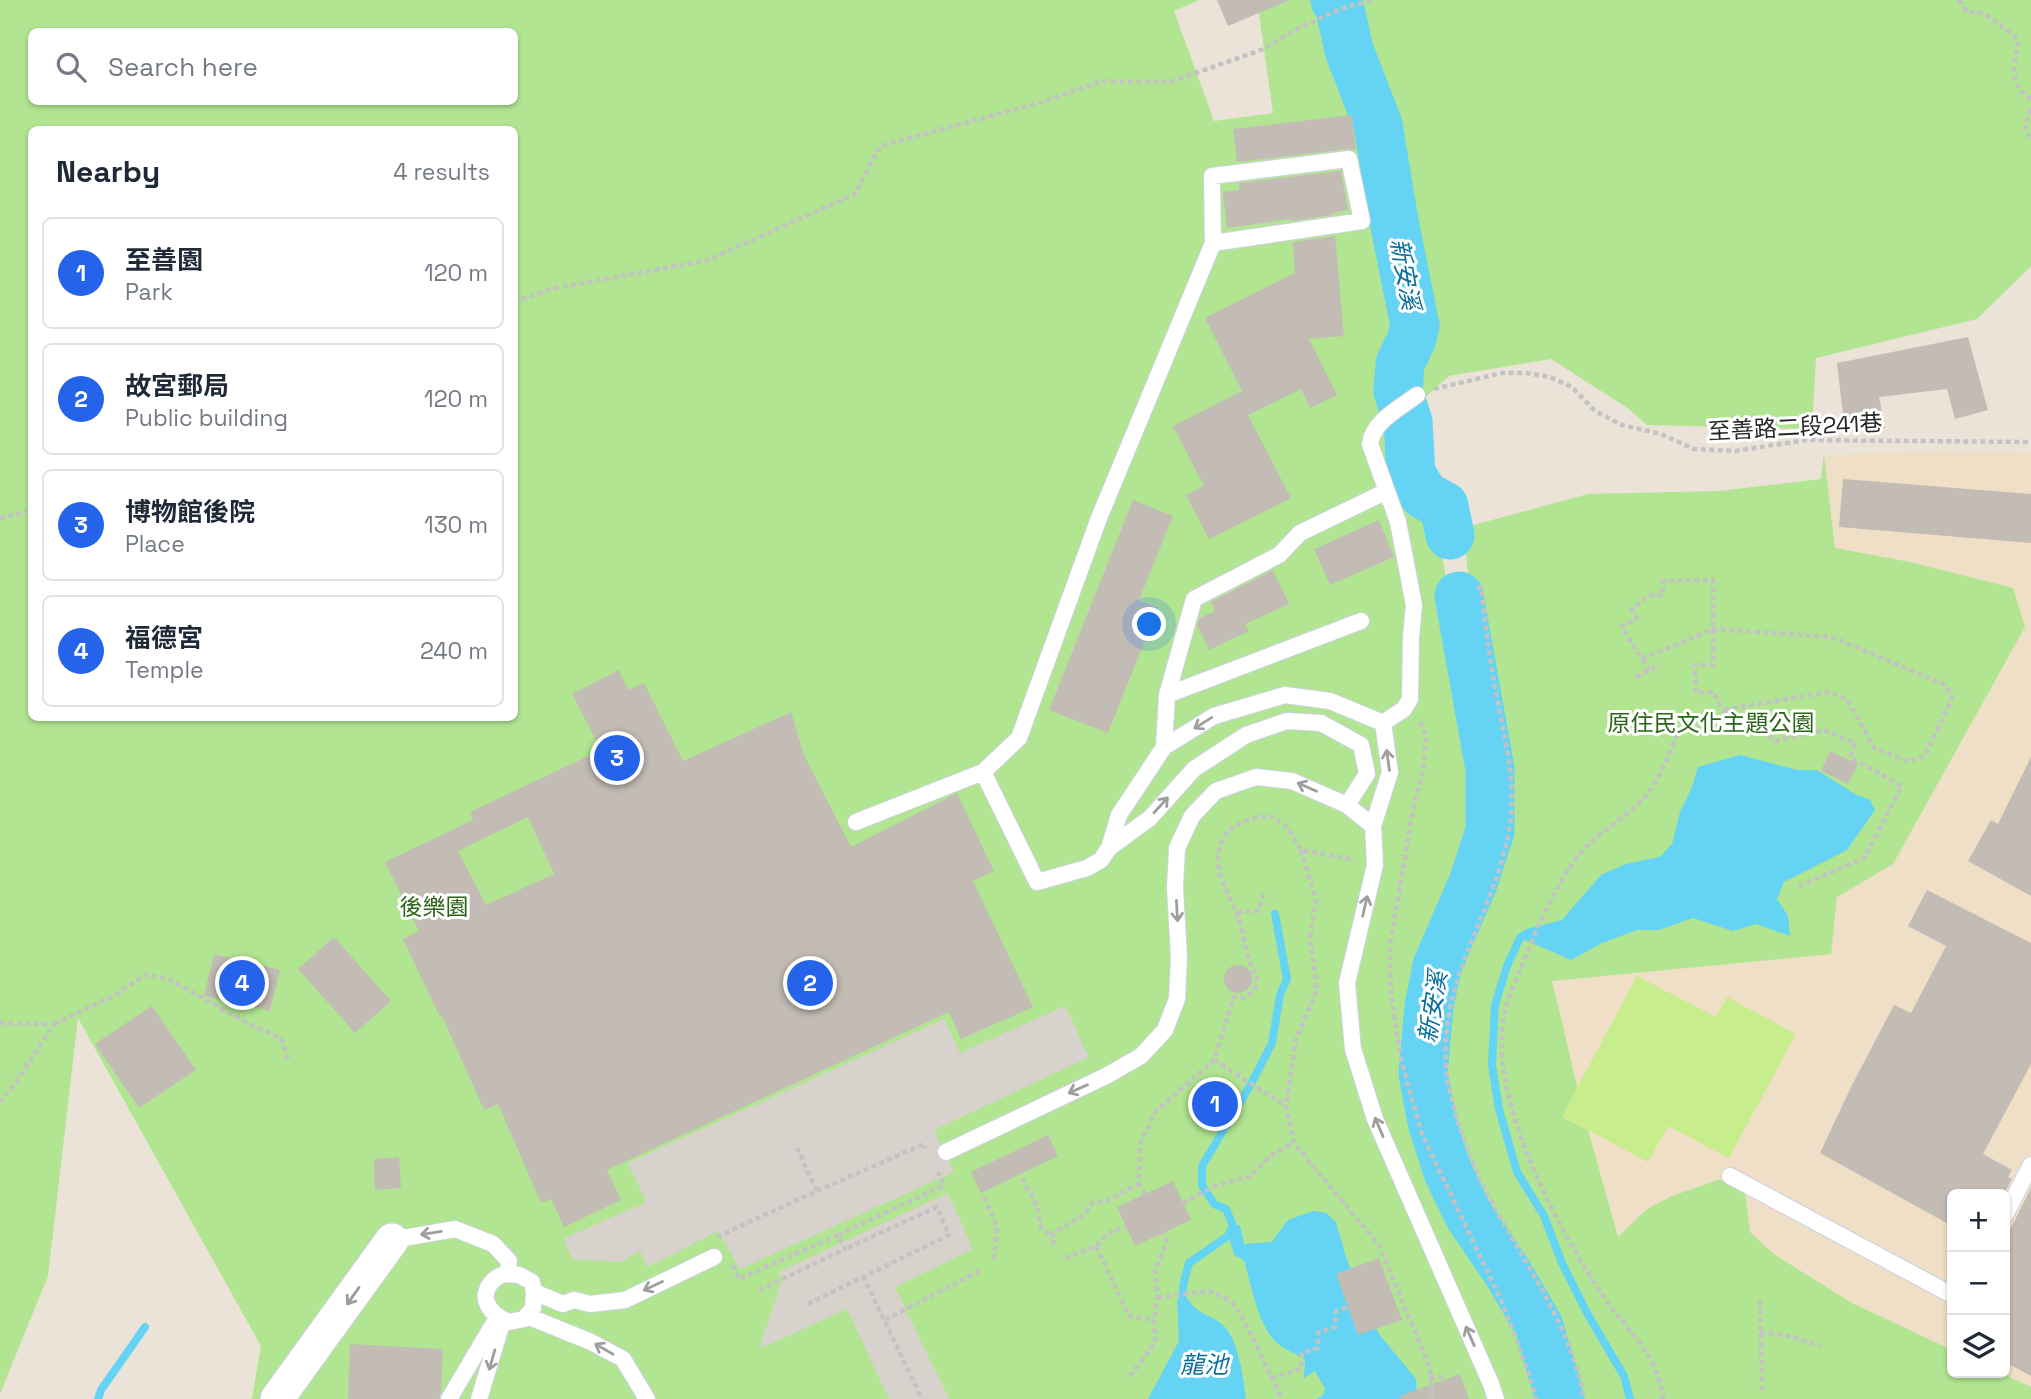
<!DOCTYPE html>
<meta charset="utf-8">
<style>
body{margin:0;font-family:"Space Grotesk","Noto Sans TC",sans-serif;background:#f6f6f7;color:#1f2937}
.controls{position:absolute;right:21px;bottom:21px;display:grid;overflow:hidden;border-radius:10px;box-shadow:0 2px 5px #0004}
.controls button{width:63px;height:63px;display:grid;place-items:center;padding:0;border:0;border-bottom:2px solid #e0e1e3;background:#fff;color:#1f2937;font:35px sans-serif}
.you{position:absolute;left:1150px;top:625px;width:24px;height:24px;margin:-18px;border:5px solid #fff;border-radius:50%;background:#1a73e8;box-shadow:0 0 0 10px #1a73e833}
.badge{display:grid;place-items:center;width:46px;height:46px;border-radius:50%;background:#2563eb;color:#fff;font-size:23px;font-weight:700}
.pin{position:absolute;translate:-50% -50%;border:4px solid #fff;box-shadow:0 2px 7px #0006}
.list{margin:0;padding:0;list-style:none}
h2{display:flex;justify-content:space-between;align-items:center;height:91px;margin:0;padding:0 28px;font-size:30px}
h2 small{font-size:23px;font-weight:400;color:#747a83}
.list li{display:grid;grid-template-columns:46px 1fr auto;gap:21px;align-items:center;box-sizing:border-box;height:112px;margin:0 14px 14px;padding:0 14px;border:2px solid #e0e1e3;border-radius:10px}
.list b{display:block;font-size:26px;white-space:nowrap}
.list p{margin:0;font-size:23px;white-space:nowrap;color:#747a83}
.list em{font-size:23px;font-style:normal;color:#747a83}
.icon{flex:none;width:38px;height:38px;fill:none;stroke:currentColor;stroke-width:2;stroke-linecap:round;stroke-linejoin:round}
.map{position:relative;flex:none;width:2031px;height:1399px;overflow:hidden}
.search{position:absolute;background:#fff;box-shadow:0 2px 5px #0004;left:28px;top:28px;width:490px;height:77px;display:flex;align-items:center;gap:18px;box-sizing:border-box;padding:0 24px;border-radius:10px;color:#747a83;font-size:26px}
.panel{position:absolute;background:#fff;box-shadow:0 2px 5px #0004;left:28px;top:126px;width:490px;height:595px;border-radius:10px}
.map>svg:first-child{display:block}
</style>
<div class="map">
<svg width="2031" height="1399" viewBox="0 0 2031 1399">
<rect width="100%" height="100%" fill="#ebe2d8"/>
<path fill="#eedfc6" d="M1948 451 2031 453V1387L2001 1373H2005V1194H1952V1350L1852 1303 1775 1255 1750 1232 1745 1194 1647 1210 1618 1237 1588 1131 1564 1118 1552 981 1831 953 1837 897 1893 864 2013 588 1910 562 1835 548 1824 455Z"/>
<path fill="#b1e591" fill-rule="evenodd" d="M0 0H1199L1174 11 1214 121 1273 113 1257 0H2031V266L1977 319 1816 358 1812 429 1647 425 1629 409 1551 359 1449 376 1391 428 1405 501 1437 523 1474 756 1473 825 1424 952 1408 1055 1457 1194 1515 1317 1544 1399H252L261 1346 78 1018 48 1276 0 1394ZM32 32H514V102H32ZM32 130H514V718H32Z
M1824 455 1835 548 1910 562 2013 588 2025 627 1893 864 1837 897 1831 954 1552 981 1578 1090 1564 1118 1588 1130 1618 1237 1647 1209 1672 1196 1718 1180 1737 1183 1745 1193 1750 1232 1775 1255 1852 1303 1952 1350V1373H2001L2031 1387V1399H1580L1577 1379 1517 1259 1467 1170 1438 1074 1440 1004 1458 943 1500 845 1502 775 1474 627 1463 528 1588 494 1719 491 1821 479Z"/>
<path fill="#c8ed8c" d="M1637 976 1716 1017 1727 997 1796 1034 1729 1158 1668 1126 1648 1162 1562 1116Z"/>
<path fill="#d7d2cb" d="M1065 1006 1089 1057 934 1130 954 1172 740 1269 718 1231 648 1267 640 1251 621 1262 572 1259 563 1239 646 1202 628 1163 944 1019 960 1053Z
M948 1193 973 1249 895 1287 949 1399H889L847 1309 759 1349 782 1280 778 1272Z"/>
<path fill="#64d3f4" d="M1740 755 1797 770H1817L1855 794 1870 800 1875 810 1847 850 1784 882 1777 899 1788 916 1790 936 1756 924 1733 931 1693 918 1659 930H1637L1602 943 1571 960 1516 936 1526 929 1562 920 1601 875 1626 864 1660 857 1672 844 1680 812 1692 787 1698 767Z
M1313 1211 1326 1213 1336 1222 1346 1257 1379 1334 1416 1379 1417 1399H1317L1324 1394 1325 1388 1315 1371 1304 1378 1305 1360C1296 1353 1285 1350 1277 1343 1258 1326 1251 1284 1244 1260L1235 1256 1228 1236 1227 1228 1240 1225 1244 1244 1272 1242 1288 1220Z
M1188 1299C1197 1315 1211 1314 1223 1325 1239 1341 1243 1377 1246 1399H1148L1179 1341 1177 1300Z"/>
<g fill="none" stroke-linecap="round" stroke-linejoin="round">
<path stroke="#64d3f4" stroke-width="8" d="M1520 938 1507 966 1495 1005 1492 1065 1499 1109 1517 1172 1544 1216 1562 1263 1587 1313 1624 1376 1630 1399
M1184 1307C1180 1292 1185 1277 1189 1263L1228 1236 1233 1226 1226 1209 1214 1204 1202 1185V1166L1251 1084 1272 1043 1280 995 1287 979 1275 914
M98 1399 101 1390 145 1327"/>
<path stroke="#64d3f4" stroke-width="49" d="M1335 0 1340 9 1349 50 1378 125 1394 221 1415 326 1412 338 1400 364 1398 391 1408 422 1411 474 1424 495 1444 506 1450 535
M1459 596 1490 769V831L1473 883 1437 966 1429 1007 1423 1073 1432 1122 1448 1172 1468 1214 1508 1273 1539 1326 1560 1399"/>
</g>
<path fill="#c3bcb5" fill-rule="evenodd" d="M1217 0H1290L1228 26Z
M1352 115 1356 150 1348 149 1237 162 1233 129Z
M1341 171 1348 210 1333 213V215L1291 221V219L1227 228 1223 192 1239 190V183Z
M1335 236 1344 336 1309 339 1337 395 1310 408 1301 389 1248 415 1291 498 1209 539 1186 495 1204 486 1173 426 1242 391 1205 318 1295 273 1293 242Z
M1968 337 1988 410 1955 419 1947 389 1879 397 1885 428 1845 432 1837 363Z
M1843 479 2031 494V543L1839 527Z
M1133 500 1173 516 1139 600 1158 608 1108 733 1049 710Z
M1379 520 1394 557 1330 585 1314 549Z
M1273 570 1289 604 1245 624 1249 631 1209 650 1197 625 1200 618 1215 611 1211 602Z
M619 670 628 690 644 683 683 761 791 712 804 755 851 847 957 793 994 871 973 881 1033 1007 961 1039 949 1012 607 1170 621 1200 564 1227 551 1199 541 1203 498 1104 484 1110 442 1016 440 1017 403 939 419 931 385 862 473 820 470 812 601 750 572 694ZM528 817 554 874 486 905 458 851Z
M1830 751 1858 764 1848 784 1821 771Z
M2031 757V896L1968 861 1991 820 1998 824Z
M1927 890 2031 943V1064L1983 1154 2012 1170 2008 1177 2012 1179 2004 1194H1952V1226L1820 1153 1852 1085 1894 1005 1911 1013 1946 946 1908 926Z
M334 937 391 1001 355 1033 298 969Z
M214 954 280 970 270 1011 204 996Z
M1224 979a14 14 0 1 1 28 0a14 14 0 1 1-28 0Z
M152 1006 196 1070 139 1108 95 1044Z
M1048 1135 1058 1156 981 1193 971 1172Z
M399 1157 401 1188 375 1190 374 1159Z
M1173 1181 1191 1220 1135 1246 1117 1207Z
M2031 1188V1376L2005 1362V1240Z
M1379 1258 1402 1320 1358 1335 1336 1274Z
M350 1344 443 1349 441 1392 439 1399H348Z
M1460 1374 1469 1399H1401L1400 1396Z"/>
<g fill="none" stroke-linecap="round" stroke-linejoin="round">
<defs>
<path id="lane" d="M1167 695 1361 621
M1383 723 1404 709 1410 699 1411 637 1414 605 1398 522 1370 444C1373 421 1400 408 1417 395
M1164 747 1214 716 1285 695 1330 701 1383 723 1390 772 1373 826
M983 772 1019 738 1099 518 1213 243 1362 221 1349 159 1212 176 1213 243
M856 822 983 772 1037 882 1087 868 1101 860 1109 848 1119 815 1164 747 1167 695 1194 599 1279 555 1300 533 1387 491
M1109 848 1150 818 1194 769 1246 735 1287 721 1321 723 1361 745 1367 774 1347 805
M946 1152 1106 1076 1141 1056 1165 1030 1177 999 1179 957 1175 888 1177 848 1192 816 1216 791 1256 777 1292 781 1347 805 1373 826 1375 865 1347 983 1353 1049 1375 1119 1491 1384 1496 1399
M1730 1176 1952 1295
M2005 1215 2031 1165
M392 1240 455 1229 493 1244 509 1261 508 1274 519 1275 532 1282 534 1292 563 1304 574 1300 590 1304 625 1300 714 1257
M508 1274C495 1274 481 1290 487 1303 491 1313 501 1319 509 1322L524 1319 533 1308 534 1292
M527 1316 591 1342 623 1359 647 1399
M449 1399 498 1316
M479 1399 503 1320"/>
<path id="street" d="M277 1399 392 1240"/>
</defs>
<use href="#lane" stroke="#cdd2e2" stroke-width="18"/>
<use href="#street" stroke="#cdd2e2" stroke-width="35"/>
<path stroke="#c3c3c3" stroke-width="4.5" stroke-dasharray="5 3.5" stroke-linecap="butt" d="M1959 0 1967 12 1984 13 2018 39C2016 63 2006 83 2031 99
M2031 109 2028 114 2025 129 2031 139
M514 302 551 289 708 260 855 194 880 146 1039 103 1102 81 1170 82 1264 49 1293 31 1340 9 1372 0
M1434 389 1502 373H1526L1550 377 1572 387 1595 411 1622 425 1661 434 1694 449 1735 451 1806 440 2031 442
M0 518 32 510
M1477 588 1481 587C1485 621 1489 654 1495 687 1503 732 1517 779 1510 824 1496 916 1432 985 1448 1084 1450 1094 1454 1105 1456 1115 1467 1150 1481 1185 1500 1217 1533 1276 1572 1331 1584 1399
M1642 659 1713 629 1832 637 1946 685 1952 699 1925 756 1908 761 1874 748 1847 699 1828 692 1722 710 1731 725
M1649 671C1640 655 1630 643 1622 626L1637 619 1632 609 1650 595H1663V581L1713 580V665H1695L1696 693 1714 692 1722 710
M1636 677 1659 665
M1420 722 1426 736 1423 772 1413 810 1390 945 1391 994 1401 1060 1422 1134 1502 1302 1529 1374 1536 1399
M1301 850 1316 899 1310 938 1317 990 1296 1039 1286 1106 1294 1143 1379 1245 1430 1368 1432 1399
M1237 912 1258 911 1264 894
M0 1023 54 1024 15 1084 0 1101
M54 1024 113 996 145 975 167 978 247 1023 281 1038 288 1060
M1214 1060 1286 1106
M1022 1178 1038 1208 1040 1226 1053 1238
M817 1191 924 1144 926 1148
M1145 1194 1139 1183 1140 1144 1156 1111 1214 1060 1234 997 1244 998 1254 991 1257 977C1246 959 1246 940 1239 920 1234 904 1222 886 1219 869 1213 833 1238 818 1271 816L1289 829 1301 850 1355 860
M984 1197 997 1227 994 1262
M1183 1203 1217 1185 1249 1177 1272 1155 1294 1143
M838 1235 944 1185 938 1172
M720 1238 719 1236 817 1191 797 1148
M1053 1245V1233L1084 1215 1093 1202 1107 1201 1139 1183
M1096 1246 1129 1316 1154 1320
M1065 1258 1096 1246 1107 1234 1126 1226
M733 1265 739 1279 838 1235 845 1249 760 1290
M863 1276 922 1399
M1158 1297 1210 1291 1231 1301 1243 1318 1282 1399
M1760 1300 1762 1392
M808 1304 949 1235 937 1207 845 1249
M885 1320 983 1269
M1760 1333C1782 1333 1800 1339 1820 1346
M1130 1376 1155 1343 1154 1320 1158 1297 1155 1270 1167 1242 1163 1233
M1430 1377H1445
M1271 1378 1301 1369 1302 1353 1318 1348V1333L1335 1327 1336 1311 1348 1307
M1663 1399C1658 1353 1627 1331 1603 1296 1558 1230 1482 1088 1506 1007 1510 994 1516 981 1521 968 1536 930 1554 887 1579 855 1596 834 1619 822 1639 803 1658 786 1669 753 1679 730L1754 725 1775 741 1824 730 1855 743 1850 757 1902 786 1864 858 1797 887"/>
<use href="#lane" stroke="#fff" stroke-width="16"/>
<use href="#street" stroke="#fff" stroke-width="33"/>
</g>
<defs><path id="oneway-shaft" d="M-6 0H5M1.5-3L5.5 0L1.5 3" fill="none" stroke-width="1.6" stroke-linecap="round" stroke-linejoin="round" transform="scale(1.75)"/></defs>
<g stroke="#9e9e9e">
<use href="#oneway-shaft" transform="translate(1203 723) rotate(148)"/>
<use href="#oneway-shaft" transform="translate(1388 760) rotate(-98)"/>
<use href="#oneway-shaft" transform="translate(1307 787) rotate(-156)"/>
<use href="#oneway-shaft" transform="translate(1161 805) rotate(-48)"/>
<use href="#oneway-shaft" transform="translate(1365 906) rotate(-77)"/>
<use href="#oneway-shaft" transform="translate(1177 911) rotate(87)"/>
<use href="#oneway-shaft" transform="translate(1078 1089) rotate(156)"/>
<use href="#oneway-shaft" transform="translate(1379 1127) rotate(-113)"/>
<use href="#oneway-shaft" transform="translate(431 1233) rotate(171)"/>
<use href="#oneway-shaft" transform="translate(653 1286) rotate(155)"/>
<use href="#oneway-shaft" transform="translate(353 1296) rotate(125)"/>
<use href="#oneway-shaft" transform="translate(1470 1336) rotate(-114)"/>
<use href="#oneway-shaft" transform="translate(604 1349) rotate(-150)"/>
<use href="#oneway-shaft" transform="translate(492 1360) rotate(106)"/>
</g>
<g text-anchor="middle" stroke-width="6" stroke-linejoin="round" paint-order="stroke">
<g font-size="23" fill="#282828" stroke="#fff">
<text transform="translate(1795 427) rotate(-3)" y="8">至善路二段241巷</text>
</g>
<g font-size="23" fill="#2a6616" stroke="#fff">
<text x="1711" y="731">原住民文化主題公園</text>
<text x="434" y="915">後樂園</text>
</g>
<g font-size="24" font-style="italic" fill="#076f9c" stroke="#fff">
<text transform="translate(1405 274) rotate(80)" y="8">新安溪</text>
<text transform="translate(1433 1007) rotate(-81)" y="8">新安溪</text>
<text x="1204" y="1373">龍池</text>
</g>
</g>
</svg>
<div class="controls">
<button>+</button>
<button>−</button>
<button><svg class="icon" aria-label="layers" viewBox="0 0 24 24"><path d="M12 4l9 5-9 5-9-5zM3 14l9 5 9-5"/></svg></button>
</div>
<div class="you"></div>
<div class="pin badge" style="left:1215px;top:1104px">1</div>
<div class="pin badge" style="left:810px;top:983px">2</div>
<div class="pin badge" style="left:617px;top:758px">3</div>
<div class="pin badge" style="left:242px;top:983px">4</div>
<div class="search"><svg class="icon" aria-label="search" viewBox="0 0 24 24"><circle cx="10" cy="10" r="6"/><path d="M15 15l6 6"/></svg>Search here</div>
<section class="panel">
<h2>Nearby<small>4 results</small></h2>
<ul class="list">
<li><span class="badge">1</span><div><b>至善園</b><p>Park</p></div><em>120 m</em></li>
<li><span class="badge">2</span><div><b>故宮郵局</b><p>Public building</p></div><em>120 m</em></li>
<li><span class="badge">3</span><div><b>博物館後院</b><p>Place</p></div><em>130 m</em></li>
<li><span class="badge">4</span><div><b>福德宮</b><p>Temple</p></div><em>240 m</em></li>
</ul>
</section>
</div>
